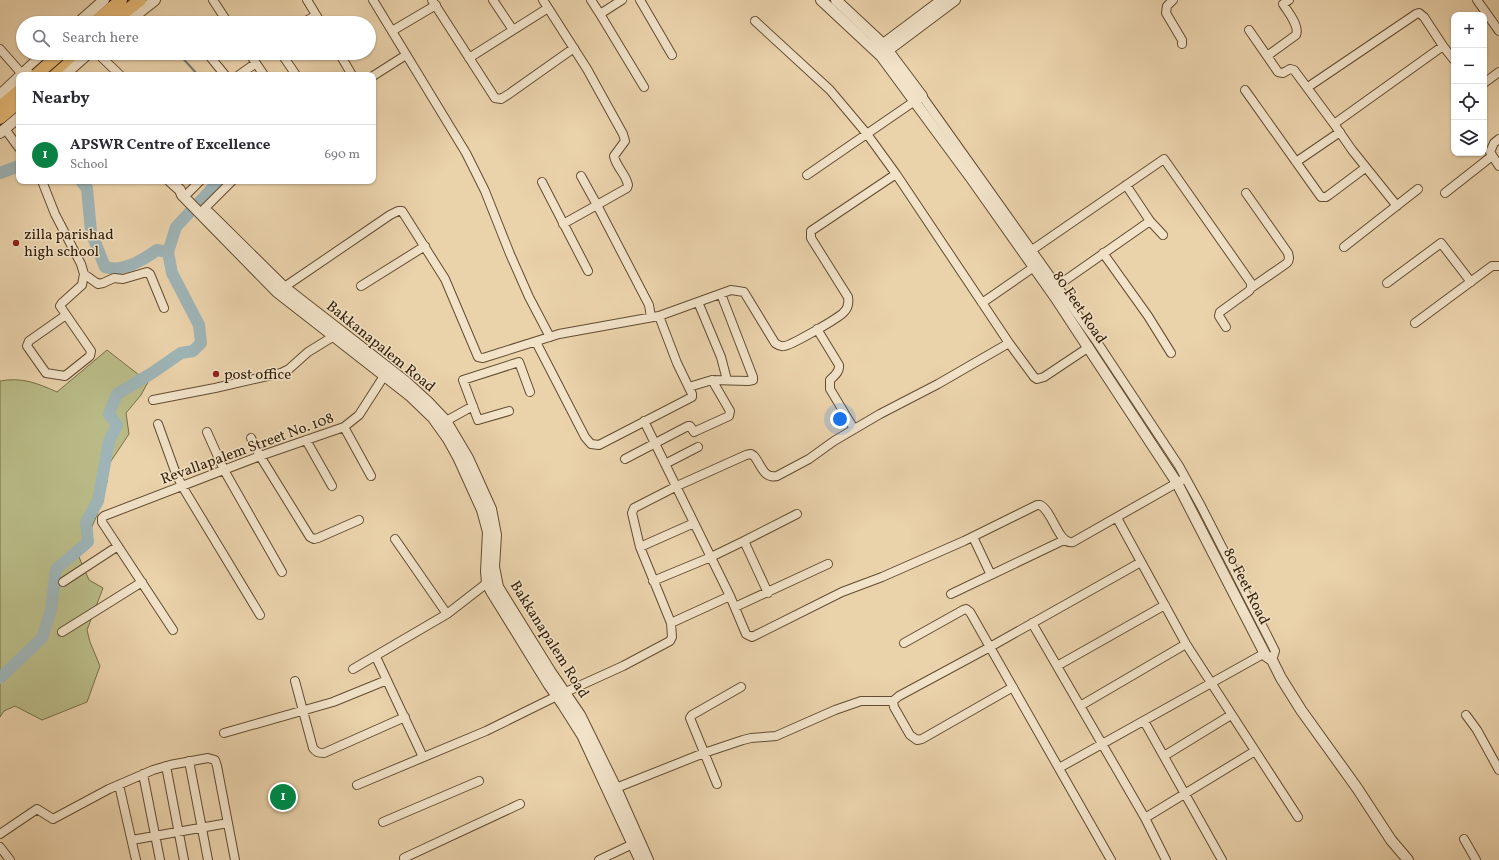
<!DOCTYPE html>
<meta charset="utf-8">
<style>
body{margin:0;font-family:Vollkorn,serif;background:#f7f7f7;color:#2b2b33}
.controls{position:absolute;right:12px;top:12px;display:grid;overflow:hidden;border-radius:8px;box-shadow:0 1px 3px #0004}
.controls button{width:36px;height:36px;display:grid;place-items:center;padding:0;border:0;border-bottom:1px solid #e1e1e2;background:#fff;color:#2b2b33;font:20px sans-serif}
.you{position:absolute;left:840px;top:419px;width:14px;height:14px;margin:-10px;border:3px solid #fff;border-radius:50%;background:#1a73e8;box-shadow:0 0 0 6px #1a73e833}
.badge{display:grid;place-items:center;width:26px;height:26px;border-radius:50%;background:#0b8043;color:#fff;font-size:13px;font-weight:700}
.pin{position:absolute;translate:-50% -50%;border:2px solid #fff;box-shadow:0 1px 4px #0006}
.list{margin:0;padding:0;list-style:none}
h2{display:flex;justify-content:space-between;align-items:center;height:52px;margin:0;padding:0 16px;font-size:17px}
h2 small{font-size:13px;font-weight:400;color:#7c7c81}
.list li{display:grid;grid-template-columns:26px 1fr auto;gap:12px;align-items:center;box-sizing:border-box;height:60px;padding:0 16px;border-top:1px solid #e1e1e2}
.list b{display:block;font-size:15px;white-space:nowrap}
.list p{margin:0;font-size:13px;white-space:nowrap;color:#7c7c81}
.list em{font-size:13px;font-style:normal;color:#7c7c81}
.icon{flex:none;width:22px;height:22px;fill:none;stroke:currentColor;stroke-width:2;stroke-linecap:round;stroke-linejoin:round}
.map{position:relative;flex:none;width:1499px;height:860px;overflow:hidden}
.search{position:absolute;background:#fff;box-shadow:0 1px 3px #0004;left:16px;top:16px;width:360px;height:44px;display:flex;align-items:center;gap:10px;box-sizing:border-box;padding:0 14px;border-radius:22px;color:#7c7c81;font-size:15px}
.panel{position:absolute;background:#fff;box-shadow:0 1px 3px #0004;left:16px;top:72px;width:360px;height:112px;border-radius:8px}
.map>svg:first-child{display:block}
</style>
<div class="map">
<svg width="1499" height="860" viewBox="0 0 1499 860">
<rect width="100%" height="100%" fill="#ead2ab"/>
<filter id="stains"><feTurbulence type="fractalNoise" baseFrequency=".005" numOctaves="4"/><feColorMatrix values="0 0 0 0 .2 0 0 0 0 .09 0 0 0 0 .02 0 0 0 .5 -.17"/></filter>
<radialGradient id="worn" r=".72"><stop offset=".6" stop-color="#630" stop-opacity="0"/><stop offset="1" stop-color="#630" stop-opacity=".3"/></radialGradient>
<path fill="#b9bb87" stroke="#776e47" d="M107 350 148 382 141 395 126 413 129 434 109 464 107 482 97 515 79 557 89 580 103 588 87 630 90 642 100 666 87 702 42 720 15 706 4 711 0 717V381C22 377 37 383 57 392Z"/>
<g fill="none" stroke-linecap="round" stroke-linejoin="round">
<path stroke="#747970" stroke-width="2" d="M142 15 149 23
M178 53 198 75"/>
<path stroke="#9eb4b6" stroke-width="12" d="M0 173 19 166
M81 181 87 188 91 232 105 267C122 273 143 260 157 250L168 252
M0 678 42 638 51 610 56 569 88 542 86 522 98 501 109 441 117 425 109 414 117 394 152 373 181 353 193 351 201 343 199 325 172 273 168 252 176 227 219 181"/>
<defs>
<path id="minor" d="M213 0 228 23
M307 0 321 23
M373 0 466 153 485 191 510 254 529 297 550 337
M432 0 495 98 501 99 509 94 574 48
M493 0 513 30
M543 0 587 69 623 134 625 141 614 156C616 167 626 174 628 185L627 188 597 205 649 305 651 317
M591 0 600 14 622 0
M640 0 672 55
M1173 0 1167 6 1166 13 1182 40V44
M1477 0 1499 31
M600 14 644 87
M303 23 316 15
M1249 30 1278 72 1283 73 1290 69 1294 70 1334 124
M392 31 436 5
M0 49 22 74
M97 53 120 75
M207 53 225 75
M249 53 264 75
M281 53 296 75
M339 53 352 75
M1267 56 1296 35C1300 26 1288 12 1283 4L1289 0
M469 58 548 8
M239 75 256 63
M373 76 406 55
M1484 83 1499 72
M1308 87 1416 14 1419 13 1424 17 1443 46
M1245 90 1321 197H1326L1329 195 1365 168
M5 129 19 148
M1499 139 1494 143 1490 152 1499 166
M1296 162 1340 132
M896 174 1009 343 1034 377 1037 379 1044 377 1089 347
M807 175 922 96 1097 342 1179 466 1201 506 1270 641 1275 651 1272 660
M42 181 55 214 81 264 84 274 82 285 62 303 60 306 91 351 90 356 65 376 46 373 27 346 29 341 66 315
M542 182 588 271
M1126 185 1150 221 1163 235
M188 193 200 181
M1246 193 1288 253C1289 257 1290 260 1287 263L1251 288
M1445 193 1492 156
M1397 206 1352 150 1334 124 1443 46 1454 60
M204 209 232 181
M563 224 597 205 581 176
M1344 247 1418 189
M1032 250 1164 159 1251 283V288L1249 291 1220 312 1219 316 1226 327
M1103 253 1148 316 1171 353
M84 274 98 284 103 283 114 278 123 279 147 272 150 274 164 308
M1387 283 1441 243 1471 282
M361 286 425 246
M1057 286 1150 221
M280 290 390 215 398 211H402L445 279 478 357 483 358 559 334 659 316 731 290 744 292 775 343C778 345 780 347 784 346 790 346 839 318 844 312 848 308 849 303 848 297L811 238V231L896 174 867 134 830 90 755 21
M698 302 721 357 727 380
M982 303 1034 267
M1415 323 1492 266H1499
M817 329 839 365C840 372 834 376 830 380V389L854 429
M536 342 585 437 591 444 599 445 692 397V394L677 363 659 316
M689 387 712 380 748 381 753 380V377L721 294
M153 400 215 388 281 373 289 369 308 352 334 336
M509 411 478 420 463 380 519 362 530 392
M446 421 473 406
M644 421 730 596 746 634 752 637 842 592 882 577 964 541 1037 505H1040C1053 511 1058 545 1073 542L1182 480
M158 424 175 471 182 486 260 615
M344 427 371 476
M207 432 224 470 282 572
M251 438 260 456 310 537 314 539 318 538 359 520
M306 440 332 486
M625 459 688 426H690L694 432 696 431 729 416 730 411 712 380
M665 464 698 447
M1117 518 1186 644 1298 817
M973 537 991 575
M395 539 447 614
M640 547 694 523
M653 581 711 557 744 541
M63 582 118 546
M768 593 744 541 797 514
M951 594 1064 540
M735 607 828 564
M671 623 730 596
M1032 623 1145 818 1166 860
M173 630 102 522V518L104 516 260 456 344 427 359 415 384 376
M62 632 142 582
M904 643 963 610 966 609 970 612 1111 860
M376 657 423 757
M1057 666 1165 605
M353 669 447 614 487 583
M295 681 313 748C316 752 318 753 324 753L405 717
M1013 687 922 739 917 740 910 735 894 707 893 701 899 696 990 647 1141 562
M1080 706 1186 644
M1466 715 1477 730 1499 770
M1144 721 1222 860
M224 733 333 702 387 680
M1164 756 1231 715
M189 761 208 860
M166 766 184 860
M1059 768 1265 653
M143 774 160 860
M717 784 690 718 692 715 741 687
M119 785 136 860
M357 785 486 731 557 696 623 666 670 641 672 637 671 623 640 547 632 513 634 508 677 486 746 455 751 454 754 456C761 464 763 479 777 476L809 459 834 441 880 414 938 384 1009 343
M616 788 704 753 743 740 751 738 776 736 835 710 861 701H893
M1145 818 1255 751
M383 822 479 781
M0 834 37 809 53 819 109 789 153 770 170 765 208 758 215 760 217 766 235 860
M1464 839 1476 860
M132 840 228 823
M0 847 10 860
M404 858 520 804
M599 860 637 842"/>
<path id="tertiary" d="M821 0 881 56 971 178 1055 297 1177 483 1266 656 1272 660 1281 678 1301 710 1357 788 1391 840 1408 860
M836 0 883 44 922 96
M78 23 104 0
M126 23 155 0
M878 48 942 0
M883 54 955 0
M21 75 45 53
M64 75 89 53
M0 95 19 77
M0 133 19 117
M170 181 180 190 182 195 277 292 409 395 433 418 448 439 458 457 482 510 488 532 486 571 487 583 491 591 549 685 563 705 582 735 640 860
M209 213 284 287 405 381 428 402 446 421 468 458 491 509 496 535 494 567 498 587 550 671 580 715 616 788 648 860"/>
<path id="primary" d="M94 23 121 0
M111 23 140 0
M50 75 74 53
M0 107 19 91
M0 118 19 102"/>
</defs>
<use href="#minor" stroke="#624c30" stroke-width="10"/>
<use href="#tertiary" stroke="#624c30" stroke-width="12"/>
<use href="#primary" stroke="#352007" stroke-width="14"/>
<use href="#minor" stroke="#f1e2c8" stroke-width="8"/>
<use href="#tertiary" stroke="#f1e2c8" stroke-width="10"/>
<use href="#primary" stroke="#e5b976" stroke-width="12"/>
<defs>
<path id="primary-bridge" d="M36 75 61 53"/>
</defs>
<use href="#primary-bridge" stroke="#352007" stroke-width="14" stroke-linecap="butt"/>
<use href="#primary-bridge" stroke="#e5b976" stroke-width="12"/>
</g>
<g fill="#8f2418" stroke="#f1e2c8" stroke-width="1.5">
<circle cx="16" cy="243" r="4"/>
<circle cx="216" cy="374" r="4"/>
</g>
<g text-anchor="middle" stroke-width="3" stroke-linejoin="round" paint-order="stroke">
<g font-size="15" fill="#352007" stroke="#f1e2c8" text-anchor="start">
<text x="24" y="239">zilla parishad<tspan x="24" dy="17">high school</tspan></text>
<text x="224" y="379">post office</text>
</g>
<g font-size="15" fill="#352007" stroke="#f1e2c8">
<text transform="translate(1080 307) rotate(56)" y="5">80 Feet Road</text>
<text transform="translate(381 346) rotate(39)" y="5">Bakkanapalem Road</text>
<text transform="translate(247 448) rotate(-20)" y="5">Revallapalem Street No. 108</text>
<text transform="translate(1247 586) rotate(63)" y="5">80 Feet Road</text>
<text transform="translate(550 639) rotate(58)" y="5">Bakkanapalem Road</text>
</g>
</g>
<rect width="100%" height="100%" filter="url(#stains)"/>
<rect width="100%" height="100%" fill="url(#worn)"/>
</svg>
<div class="controls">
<button>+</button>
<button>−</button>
<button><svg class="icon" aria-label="locate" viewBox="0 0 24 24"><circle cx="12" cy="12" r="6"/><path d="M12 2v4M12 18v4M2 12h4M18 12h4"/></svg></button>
<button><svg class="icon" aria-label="layers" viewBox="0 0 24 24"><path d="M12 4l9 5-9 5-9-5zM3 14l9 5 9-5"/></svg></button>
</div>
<div class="you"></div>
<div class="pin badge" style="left:283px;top:797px">1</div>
<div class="search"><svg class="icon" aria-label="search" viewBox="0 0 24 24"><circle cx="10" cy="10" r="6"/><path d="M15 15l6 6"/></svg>Search here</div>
<section class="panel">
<h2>Nearby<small></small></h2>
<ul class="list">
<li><span class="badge">1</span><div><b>APSWR Centre of Excellence</b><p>School</p></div><em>690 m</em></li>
</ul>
</section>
</div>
